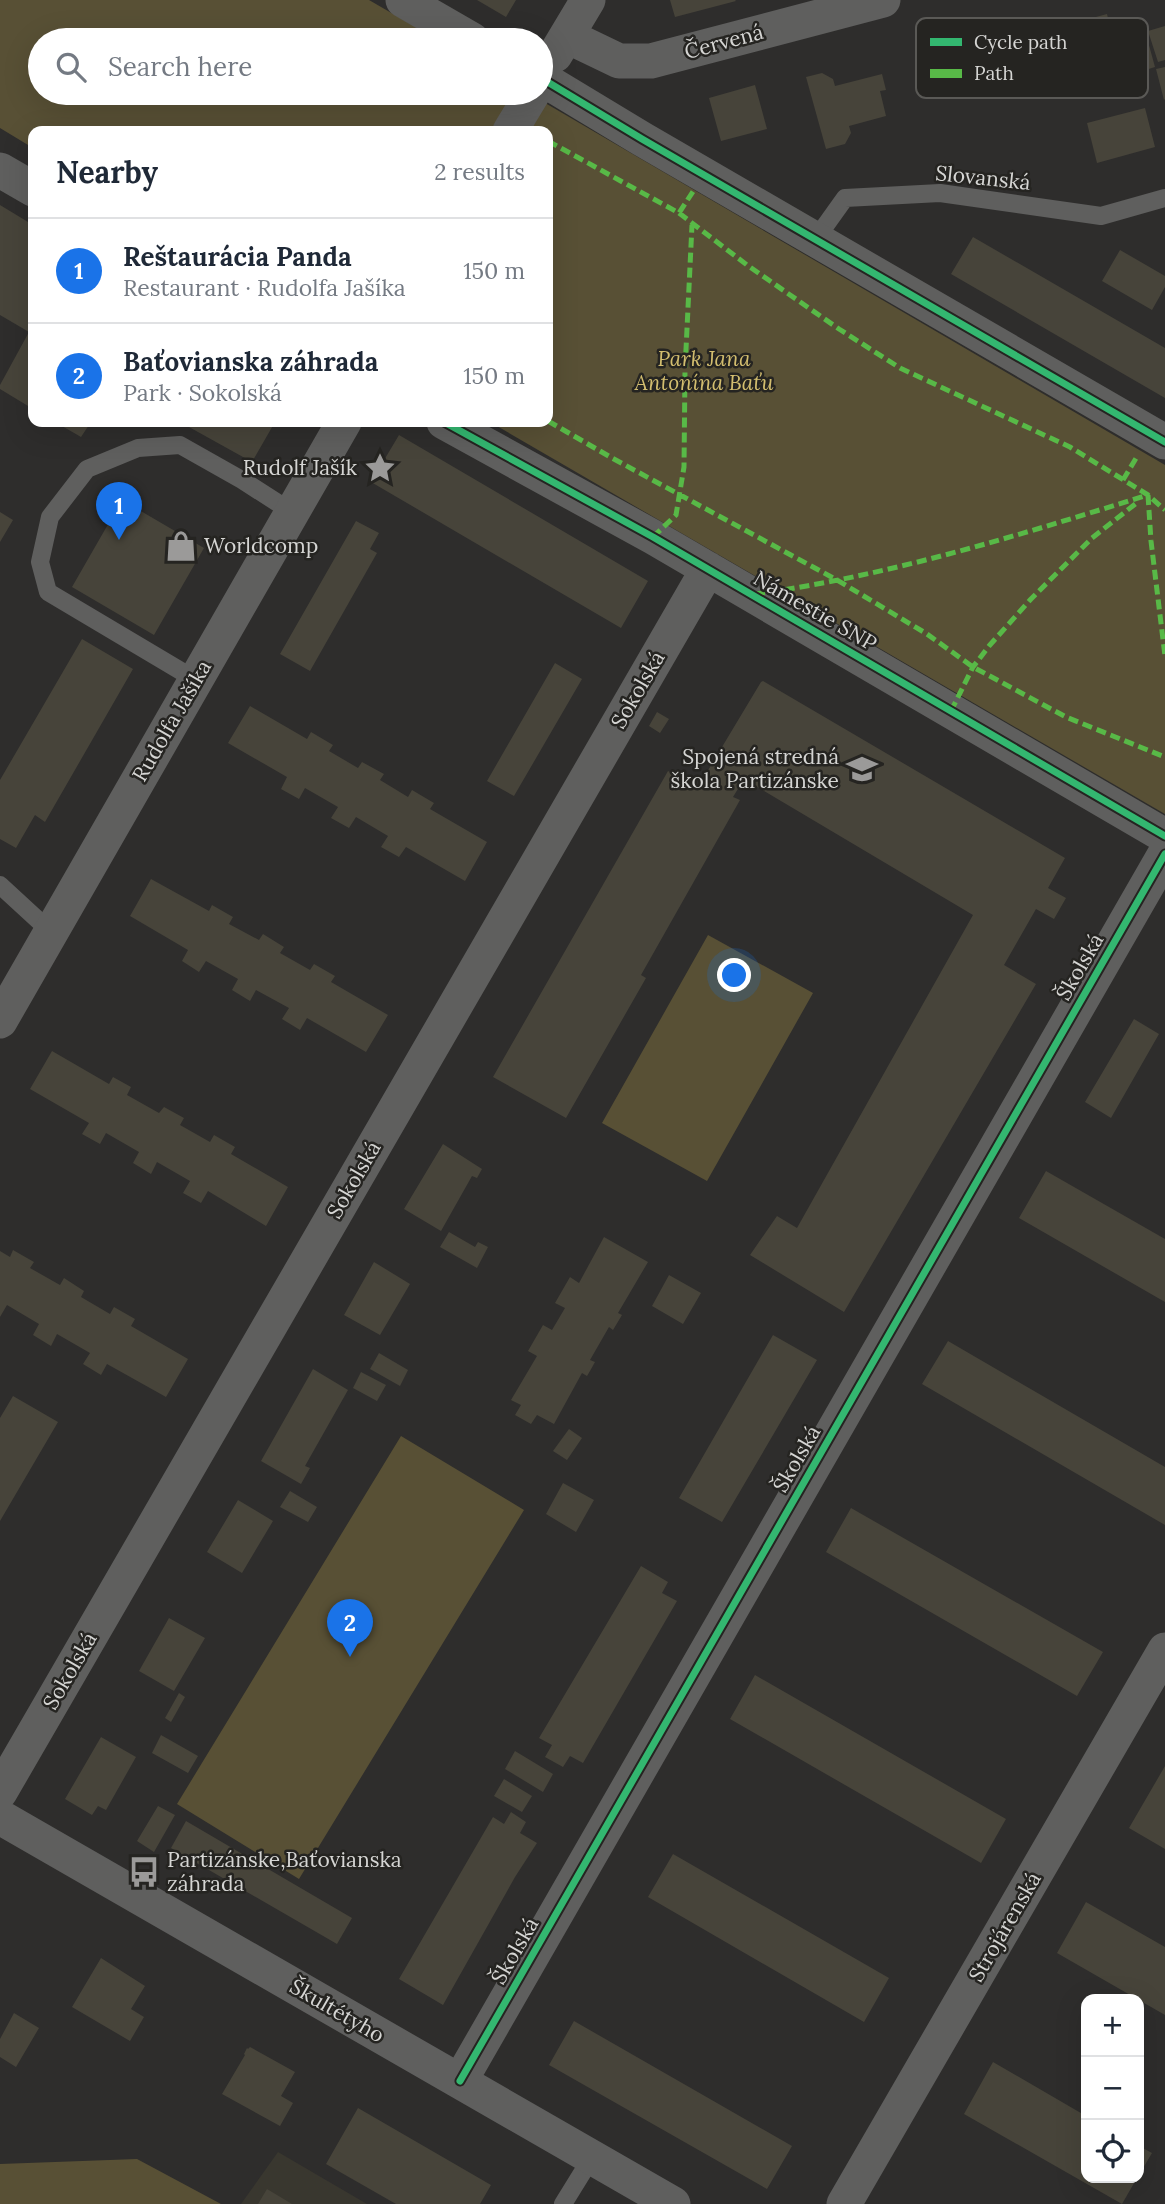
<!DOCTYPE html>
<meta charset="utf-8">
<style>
body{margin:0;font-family:Lora,serif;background:#f2f2f3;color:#1f2937}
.controls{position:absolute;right:21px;bottom:21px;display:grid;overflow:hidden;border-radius:14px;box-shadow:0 7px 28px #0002}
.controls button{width:63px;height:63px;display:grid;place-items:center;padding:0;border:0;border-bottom:2px solid #e0e1e3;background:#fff;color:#1f2937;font:35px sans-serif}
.you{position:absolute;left:735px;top:976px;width:24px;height:24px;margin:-18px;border:5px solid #fff;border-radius:50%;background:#1a73e8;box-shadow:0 0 0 10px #1a73e833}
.badge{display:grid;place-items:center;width:46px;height:46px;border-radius:50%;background:#1a73e8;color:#fff;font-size:23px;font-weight:700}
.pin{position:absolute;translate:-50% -58px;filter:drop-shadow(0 2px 4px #0008)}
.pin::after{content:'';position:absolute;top:37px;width:24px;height:21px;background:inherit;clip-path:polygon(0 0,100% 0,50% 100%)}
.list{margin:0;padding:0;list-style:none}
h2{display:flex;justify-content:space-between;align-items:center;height:91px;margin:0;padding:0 28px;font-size:30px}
h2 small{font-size:23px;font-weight:400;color:#747a83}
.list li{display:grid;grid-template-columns:46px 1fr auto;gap:21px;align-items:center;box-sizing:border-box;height:105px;padding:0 28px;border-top:2px solid #e0e1e3}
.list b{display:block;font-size:26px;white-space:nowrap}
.list p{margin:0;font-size:23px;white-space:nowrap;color:#747a83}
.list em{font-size:23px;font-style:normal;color:#747a83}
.icon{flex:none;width:38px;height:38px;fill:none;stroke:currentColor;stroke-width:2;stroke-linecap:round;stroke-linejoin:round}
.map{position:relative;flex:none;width:1165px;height:2204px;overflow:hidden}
.search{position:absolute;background:#fff;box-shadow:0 7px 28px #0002;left:28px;top:28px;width:525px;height:77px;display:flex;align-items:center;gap:18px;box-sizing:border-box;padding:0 24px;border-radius:38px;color:#747a83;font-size:26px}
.panel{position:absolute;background:#fff;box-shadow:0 7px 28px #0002;left:28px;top:126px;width:525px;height:301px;border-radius:14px}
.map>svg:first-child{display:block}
</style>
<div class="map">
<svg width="1165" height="2204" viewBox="0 0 1165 2204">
<rect width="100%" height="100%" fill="#2e2d2c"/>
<path fill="#39372f" d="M278 2152 367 2204H241Z"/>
<path fill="#585035" d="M0 0H369L438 40H40V93H528L1165 465V814L490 422H548V131H33V148L0 128Z
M708 935 813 993 707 1181 602 1123Z
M401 1436 524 1510 299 1879 177 1804Z
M137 2159 221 2204H0V2164Z"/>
<path fill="#47443a" d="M477 0H516L506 17Z
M670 0H735L736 1 675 17Z
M1107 14 1113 39 1108 41 1111 57 1065 68 1058 44 1052 45 1048 30Z
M1165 26V60L1158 62 1148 31Z
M1147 38 1155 67 1136 73 1128 43Z
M1046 54 1056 95 1036 99 1027 59Z
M1165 67V99L1164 100 1156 69Z
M822 73 833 79 835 86 882 74 886 90 880 91 886 116 849 126 851 133 845 144 826 149 806 77Z
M755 85 767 129 721 141 709 98Z
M1145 108 1155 147 1097 163 1087 123Z
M0 205 33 225V409L0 389V385L29 332 0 315Z
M973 237 1165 348V398L951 274Z
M1120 250 1165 276V287L1152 310 1102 281Z
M55 422H91L81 437Z
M180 422H275L252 462Z
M399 435 648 581 621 628 371 482Z
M122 500 204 548 154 635 72 587Z
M0 512 13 520 0 542Z
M356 521 379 533 370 549 377 553 310 671 280 654Z
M82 639 133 669 45 822 35 815 16 848 0 839V780Z
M555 663 582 679 514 796 487 781Z
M763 681 1065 858 1048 888 1066 898 1054 919 1036 909 1004 965 1036 984 844 1312 750 1255 777 1216 797 1228 973 915 744 779 733 797 740 800 641 975 646 978 566 1118 493 1077 668 771 698 787 761 682Z
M250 706 307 739 311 732 333 745 329 751 358 768 362 762 384 774 380 780 408 797 412 790 434 803 430 809 487 842 465 881 406 847 399 857 381 847 388 836 356 817 349 828 331 818 338 807 305 788 299 799 281 789 287 777 228 743Z
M657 712 669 719 660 733 649 726Z
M151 879 209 911 212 905 233 917 229 924 259 940 263 934 284 947 280 953 310 970 314 964 335 976 331 982 388 1015 366 1052 307 1018 300 1030 282 1019 289 1008 256 990 250 1001 232 990 238 979 206 961 199 972 182 961 188 950 130 916Z
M1134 1019 1159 1034 1111 1118 1085 1102Z
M52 1051 109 1084 113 1077 131 1087 127 1095 159 1113 164 1107 184 1118 180 1125 210 1142 214 1135 235 1147 231 1154 288 1187 266 1226 208 1191 201 1203 183 1193 190 1181 157 1162 151 1174 133 1163 139 1152 106 1133 100 1144 82 1134 89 1123 30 1089Z
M443 1144 482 1169 477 1178 472 1176 441 1231 404 1209Z
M1046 1171 1165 1239V1302L1019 1218Z
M449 1232 475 1247 478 1242 488 1247 477 1268 440 1247Z
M604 1237 648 1262 618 1313 622 1315 613 1330 609 1327 590 1360 595 1362 590 1371 587 1376 582 1373 554 1424 537 1415 531 1424 515 1415 521 1405 511 1400 537 1356 528 1351 543 1325 552 1330 565 1308 555 1303 570 1277 579 1283Z
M13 1250 34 1262 30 1268 60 1285 64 1278 84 1291 81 1297 110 1314 114 1307 135 1319 131 1326 188 1359 166 1397 107 1364 101 1375 83 1364 90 1353 57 1334 51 1346 33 1335 39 1324 7 1305 0 1317V1251L10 1257Z
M374 1262 410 1284 380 1335 344 1315Z
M669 1275 701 1293 683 1324 652 1306Z
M773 1335 817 1360 722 1522 679 1498Z
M948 1341 1165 1467V1525L922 1384Z
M379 1353 408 1370 400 1386 370 1369Z
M313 1369 348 1390 305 1466 310 1468 301 1484 261 1461Z
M361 1372 386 1385 377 1401 353 1388Z
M13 1396 58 1422 0 1521V1418Z
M569 1429 582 1438 567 1460 553 1451Z
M563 1483 594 1500 576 1532 546 1514Z
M290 1491 317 1507 308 1522 280 1507Z
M238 1500 273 1521 242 1573 207 1552Z
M851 1508 1103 1652 1077 1696 826 1552Z
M641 1566 668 1582 662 1593 677 1601 583 1763 570 1756 563 1767 545 1757 552 1745 539 1738Z
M169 1618 205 1638 174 1691 139 1671Z
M755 1675 1006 1819 981 1863 730 1719Z
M179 1693 185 1697 171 1722 165 1718Z
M161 1735 198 1756 188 1773 152 1753Z
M101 1737 136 1757 106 1810 98 1806 92 1815 65 1799Z
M515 1751 553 1774 543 1792 505 1769Z
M1165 1766V1849L1129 1828Z
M504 1779 532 1796 522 1812 494 1796Z
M158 1806 175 1815 154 1852 137 1841Z
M511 1812 526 1822 520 1833 537 1843 515 1877 443 2005 399 1979 493 1817 504 1824Z
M186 1821 352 1918 337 1944 171 1848Z
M673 1854 889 1978 864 2022 648 1897Z
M1086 1902 1165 1947V2015L1057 1953Z
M101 1958 145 1986 131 2009 144 2017 130 2041 72 2007Z
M14 2013 39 2028 16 2067 0 2057V2039Z
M574 2021 792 2146 767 2189 549 2065Z
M250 2047 295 2072 281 2096 293 2103 280 2126 222 2094 245 2055 244 2054 247 2048 248 2049Z
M993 2062 1086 2116V2178H1137L1122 2204 964 2114Z
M358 2108 491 2185 480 2204H396L326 2164Z
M1139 2146 1152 2153 1139 2175Z
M267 2189 292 2204H258Z"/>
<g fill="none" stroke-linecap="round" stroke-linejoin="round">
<path stroke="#5f5f5e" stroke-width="18" d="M815 240 845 198 940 193 1101 216 1165 198
M196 680 48 592 40 562 50 517 87 469 138 448 180 445 242 480 292 512
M0 885 51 932
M563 2204 592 2157"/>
<path stroke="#5f5f5e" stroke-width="35" d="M403 0 472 40
M567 36 619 61H651L883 0
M555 55 588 0
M541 78 642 139 1165 442
M510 131 533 93
M0 170 33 189
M444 422 653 537 1165 836
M0 1021 344 422
M0 1792 708 569
M0 1817 673 2204
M460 2081 1165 854
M844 2204 1165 1650"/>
<path stroke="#58b947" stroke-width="5" stroke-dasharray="10 5" stroke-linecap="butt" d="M548 141 679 213 694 190
M679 213 747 265 839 329 900 368 1070 447 1148 495 1165 510
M548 421 612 458 837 580 927 634 973 667 1066 717 1165 757
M1123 480 1138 455
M1148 495 1151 541 1165 656
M653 537 676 515 684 467 685 370 692 225
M755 594C889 576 1019 535 1148 495
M951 711 973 667 989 646 1031 599 1092 538 1139 501"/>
<defs>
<path id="cycleway" d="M541 78 642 139 1165 442
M444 422 653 537 1165 836
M460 2081 1165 854"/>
</defs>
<use href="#cycleway" stroke="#252421" stroke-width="11"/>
<use href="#cycleway" stroke="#33b770" stroke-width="7"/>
</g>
<defs>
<symbol id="sight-bare" viewBox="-9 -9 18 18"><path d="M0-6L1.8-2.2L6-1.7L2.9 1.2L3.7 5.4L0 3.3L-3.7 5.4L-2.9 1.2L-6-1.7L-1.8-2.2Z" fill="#9b9a99" stroke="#252421" stroke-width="2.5" paint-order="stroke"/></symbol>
<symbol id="shop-bare" viewBox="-9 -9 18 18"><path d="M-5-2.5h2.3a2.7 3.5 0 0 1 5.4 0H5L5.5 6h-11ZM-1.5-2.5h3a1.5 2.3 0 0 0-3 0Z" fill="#9b9a99" stroke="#252421" stroke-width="2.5" paint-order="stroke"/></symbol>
<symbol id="university-bare" viewBox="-9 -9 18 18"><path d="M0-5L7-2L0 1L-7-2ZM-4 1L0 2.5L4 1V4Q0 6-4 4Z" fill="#9b9a99" stroke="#252421" stroke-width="2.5" paint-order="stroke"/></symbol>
<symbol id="bus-bare" viewBox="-9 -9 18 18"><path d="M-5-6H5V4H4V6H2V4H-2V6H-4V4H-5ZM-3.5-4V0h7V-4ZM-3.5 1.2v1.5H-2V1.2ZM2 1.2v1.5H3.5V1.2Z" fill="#9b9a99" stroke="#252421" stroke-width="2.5" paint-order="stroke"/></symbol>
</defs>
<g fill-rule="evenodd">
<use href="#sight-bare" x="358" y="446" width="44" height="44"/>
<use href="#shop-bare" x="159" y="524" width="44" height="44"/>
<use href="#university-bare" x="840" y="747" width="44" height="44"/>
<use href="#bus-bare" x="122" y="1850" width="44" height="44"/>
</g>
<g text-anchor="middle" stroke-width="5" stroke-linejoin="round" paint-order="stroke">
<g font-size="21" fill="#d5d5d3" stroke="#252421">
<text transform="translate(724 42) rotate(-15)" y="7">Červená</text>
<text transform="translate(983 178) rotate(6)" y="7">Slovanská</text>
<text transform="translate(815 611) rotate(30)" y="7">Námestie SNP</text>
<text transform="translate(638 690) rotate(-60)" y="7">Sokolská</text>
<text transform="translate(172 721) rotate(-60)" y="7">Rudolfa Jašíka</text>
<text transform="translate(1080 967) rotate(-60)" y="7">Školská</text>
<text transform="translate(354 1180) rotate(-60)" y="7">Sokolská</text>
<text transform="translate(797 1459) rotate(-60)" y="7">Školská</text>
<text transform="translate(70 1671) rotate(-60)" y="7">Sokolská</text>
<text transform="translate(1005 1927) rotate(-60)" y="7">Strojárenská</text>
<text transform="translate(515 1951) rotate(-60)" y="7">Školská</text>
<text transform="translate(337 2011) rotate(30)" y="7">Škultétyho</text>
</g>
<g font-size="21" font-style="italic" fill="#d3be6f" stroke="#252421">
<text x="704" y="366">Park Jana<tspan x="704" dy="24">Antonína Baťu</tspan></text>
</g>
<g font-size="21" fill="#d5d5d3" stroke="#252421" text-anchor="end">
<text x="357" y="475">Rudolf Jašík</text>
<text x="204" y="553" text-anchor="start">Worldcomp</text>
<text x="839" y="764">Spojená stredná<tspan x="839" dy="24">škola Partizánske</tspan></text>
<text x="167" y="1867" text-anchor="start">Partizánske,Baťovianska<tspan x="167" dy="24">záhrada</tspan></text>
</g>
</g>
<rect x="916" y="18" width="232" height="80" rx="10" fill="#252421" stroke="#5a5956" stroke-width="2"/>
<rect x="930" y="38" width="32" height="8" fill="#33b770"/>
<rect x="930" y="69" width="32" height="9" fill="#58b947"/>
<g font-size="19" fill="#d5d5d3">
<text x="974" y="49">Cycle path</text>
<text x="974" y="80">Path</text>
</g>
</svg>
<div class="controls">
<button>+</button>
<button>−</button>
<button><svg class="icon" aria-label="locate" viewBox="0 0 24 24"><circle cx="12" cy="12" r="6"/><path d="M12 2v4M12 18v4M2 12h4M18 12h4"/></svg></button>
</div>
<div class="you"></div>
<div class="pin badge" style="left:119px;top:540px">1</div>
<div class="pin badge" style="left:350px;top:1657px">2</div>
<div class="search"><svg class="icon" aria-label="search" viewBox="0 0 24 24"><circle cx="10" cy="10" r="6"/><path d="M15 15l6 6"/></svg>Search here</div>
<section class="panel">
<h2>Nearby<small>2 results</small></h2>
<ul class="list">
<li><span class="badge">1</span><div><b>Reštaurácia Panda</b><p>Restaurant · Rudolfa Jašíka</p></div><em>150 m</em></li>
<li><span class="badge">2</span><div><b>Baťovianska záhrada</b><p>Park · Sokolská</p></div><em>150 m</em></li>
</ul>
</section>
</div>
